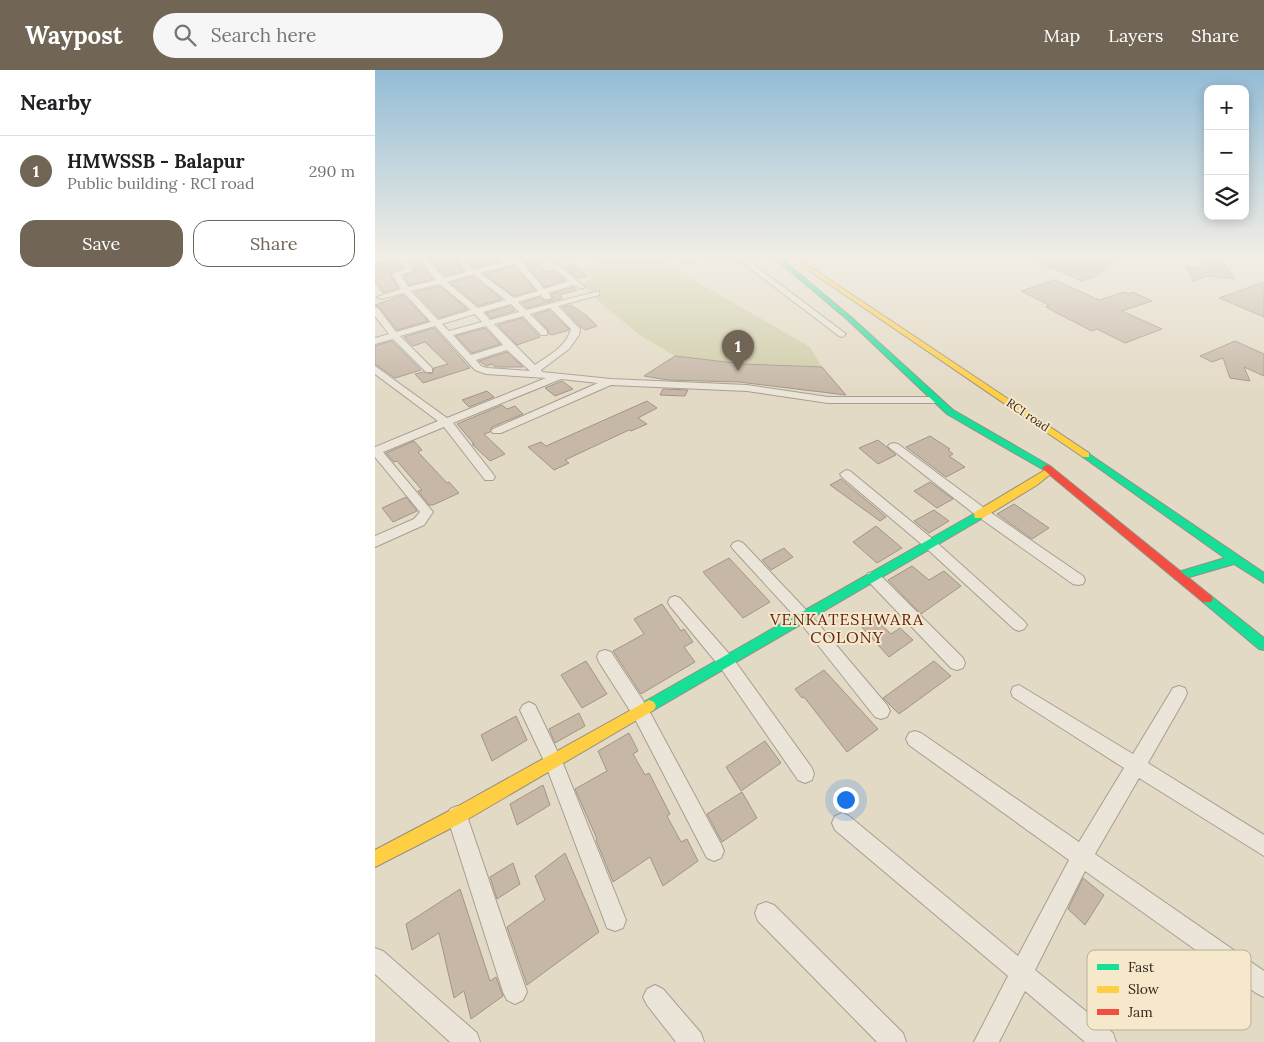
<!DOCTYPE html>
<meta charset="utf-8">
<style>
body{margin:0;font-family:Lora,serif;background:#f6f6f6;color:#202124}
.controls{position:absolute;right:15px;top:15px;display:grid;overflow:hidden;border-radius:10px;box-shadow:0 2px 12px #0003}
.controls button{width:45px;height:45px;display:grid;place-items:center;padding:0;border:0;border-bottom:1px solid #e0e0e0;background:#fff;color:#202124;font:25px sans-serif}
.you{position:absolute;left:470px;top:729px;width:18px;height:18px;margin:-12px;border:4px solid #fff;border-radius:50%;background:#1a73e8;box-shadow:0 0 0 8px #1a73e833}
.badge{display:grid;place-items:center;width:32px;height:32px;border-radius:50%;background:#716556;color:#fff;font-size:16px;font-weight:700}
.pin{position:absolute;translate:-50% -41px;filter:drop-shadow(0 1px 2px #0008)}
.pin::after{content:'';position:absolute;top:26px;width:18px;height:15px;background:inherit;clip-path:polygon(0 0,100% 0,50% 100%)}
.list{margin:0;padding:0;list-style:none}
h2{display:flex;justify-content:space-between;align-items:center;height:65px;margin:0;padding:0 20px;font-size:21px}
h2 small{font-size:16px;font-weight:400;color:#757577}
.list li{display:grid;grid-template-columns:32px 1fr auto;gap:15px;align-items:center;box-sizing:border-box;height:70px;padding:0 20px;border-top:1px solid #e0e0e0}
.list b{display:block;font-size:19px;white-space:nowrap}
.list p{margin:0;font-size:16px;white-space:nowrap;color:#757577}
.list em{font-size:16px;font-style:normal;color:#757577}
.actions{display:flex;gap:10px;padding:15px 20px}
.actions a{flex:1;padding:11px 0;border:1px solid #716556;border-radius:15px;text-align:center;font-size:18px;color:#716556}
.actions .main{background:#716556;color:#fff}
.icon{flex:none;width:28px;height:28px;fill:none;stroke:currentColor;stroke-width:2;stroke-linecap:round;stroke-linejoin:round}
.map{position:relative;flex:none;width:889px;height:972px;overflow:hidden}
header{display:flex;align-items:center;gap:30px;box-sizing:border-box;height:70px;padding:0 25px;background:#716556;color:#fff}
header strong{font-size:24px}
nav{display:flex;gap:28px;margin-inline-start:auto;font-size:18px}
.search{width:350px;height:45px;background:#f6f6f6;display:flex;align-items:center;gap:12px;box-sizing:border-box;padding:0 18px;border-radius:28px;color:#757577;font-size:19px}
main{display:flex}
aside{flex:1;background:#fff}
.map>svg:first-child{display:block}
</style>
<header>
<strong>Waypost</strong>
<div class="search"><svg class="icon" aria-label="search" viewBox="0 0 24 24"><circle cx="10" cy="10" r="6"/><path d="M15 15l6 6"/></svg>Search here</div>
<nav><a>Map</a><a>Layers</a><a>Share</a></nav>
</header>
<main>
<aside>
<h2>Nearby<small></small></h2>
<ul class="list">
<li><span class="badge">1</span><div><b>HMWSSB - Balapur</b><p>Public building · RCI road</p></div><em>290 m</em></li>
</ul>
<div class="actions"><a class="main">Save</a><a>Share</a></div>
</aside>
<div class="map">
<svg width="889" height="972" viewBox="0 0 889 972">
<rect width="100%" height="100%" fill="#e3dac6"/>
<path fill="#cecca7" d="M173 185H297L299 186 292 195 435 277 447 297 368 294 300 286 266 266 228 235 211 217 209 213 217 208 209 199 228 194 214 185 183 193Z"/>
<path fill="#c6b7a7" stroke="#a29586" d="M57 185H79L88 201 69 206 53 186Z
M89 185H117L122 192 98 198Z
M727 185H745L721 206 707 211 664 192Z
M825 187 838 196 848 193 860 209 832 206 818 211 812 197 829 198Z
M24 191 28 198 15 203 23 218 8 223 0 211V195Z
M44 191 58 209 34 215 29 206 41 201 36 192Z
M162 191 170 202 178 200 190 210 170 217 150 193Z
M199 195 212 206 203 208 189 197Z
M139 196 160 220 139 226 109 204Z
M95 207H98L127 229 103 236 76 213Z
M680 210 724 230 749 222 753 224 758 222 777 231 747 241 787 259 750 273 722 259 717 261 680 242 671 237 674 236 668 232 646 221Z
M889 212V247L844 228Z
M65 216 92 239 64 248 40 222Z
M199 217 202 220 184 225 188 228 152 238 147 233 165 227 169 231H175L178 228 176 224Z
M28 225 53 251 22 260 4 237 0 235Z
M196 235 212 246 222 256 210 260 205 256 187 237Z
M135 236 140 241 116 248 111 243Z
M174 240 194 259V260L177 265 174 264 173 260 159 245Z
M147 248 165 267 142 275 123 255Z
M59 258 95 298 48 313 40 304 48 302 57 304 59 298 73 294 50 272 38 276 29 267Z
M110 258 125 274 97 283 81 266Z
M17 271 46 300 20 308 0 294V276Z
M860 271 889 284V306L869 297 875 311 855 308 848 288 837 292 825 286Z
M132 282 148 297H120L117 294 112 296 104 291Z
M300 286 368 294 447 297 471 325 364 312 293 310 269 306Z
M187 311 198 319 180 326 170 318Z
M288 319 313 320 310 326 285 325Z
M112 321 119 327 94 337 87 330Z
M272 331 282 338 263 348 272 354 256 361 254 360 190 390 194 393 179 400 153 377 166 372 171 376Z
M127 335 132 339 140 336 148 344 117 357 115 362 109 364 130 384 115 391 97 374H99L82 354Z
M555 366 575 379 573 380 578 384 574 386 590 397 571 407 531 377Z
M503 370 514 379 521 385 503 394 484 378Z
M39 371 47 380 43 382 72 413 74 412 84 423 58 435H54L43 421 47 420 22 391 19 392 11 383Z
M466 409 511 447 505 451 455 415Z
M555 412 578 429 562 438 539 421Z
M31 427 42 441 18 452 7 438Z
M639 434 674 458 657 469 622 444Z
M559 440 574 451 554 463 539 451Z
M501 456 527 478 502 493 478 472Z
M409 478 418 487 396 500 387 490Z
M354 488 395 532 368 548 328 502Z
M537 496 554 510 569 501 586 516 546 544 513 510Z
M287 534 306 561 309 559 318 572 309 577 320 592 266 624 238 581 269 564 259 549Z
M497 546 516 564 525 558 538 570 514 587 484 554Z
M211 591 232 624 207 638 186 605Z
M559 591 576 606 524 644 508 628Z
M449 600 503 659 472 682 429 627 427 628 420 619Z
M204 643 210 656 180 673 174 659Z
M141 646 152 670 117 691 106 665Z
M254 663 263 681 258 684 270 705 274 703 295 744 292 746 306 772 312 769 323 791 288 816 275 787 238 812 221 770 222 769 200 719 232 701 223 681Z
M390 671 406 693 366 721 351 697Z
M168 715 175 735 142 755 135 734Z
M367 722 382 748 347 772 332 744Z
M190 783 224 862 152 915 132 857 170 830 160 806Z
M138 793 145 814 122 829 115 807Z
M708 808 729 825 710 855 693 839Z
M85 819 115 911 121 907 128 926 96 949 89 921 79 928 64 863 37 880 31 854Z"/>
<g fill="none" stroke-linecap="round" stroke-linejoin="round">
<defs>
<path id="street" d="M27 185 31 187 50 185 68 208 91 202 81 185H87L97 200 125 193 119 185H126L132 191 159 185H171L210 217 206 219 199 215 173 223 176 227 175 229H169L166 225 143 232 151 240 224 221V225L183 236 205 259 204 265 194 279 166 300 167 302 236 309 372 315 453 327H560L565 330 560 333H453L372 321 236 315 126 363H118L116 361 118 359 223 313 186 309 78 353 118 404 120 407 118 410H110L69 357 8 382 58 442 49 455 0 477V466L39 449 45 442 0 387V377L63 351 0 304V296L72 348 171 308 111 304 100 300 60 256 25 266 57 298V302H51L18 269 0 274V268L14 264 0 246V237L3 238 21 262 56 252 29 223 6 229 2 227 26 219 17 204 31 199 25 189 0 193V189ZM166 188 194 211 169 219 147 192ZM45 189 61 210 33 217 26 205 39 200 33 191ZM140 194 163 221 139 228 105 203ZM95 205H99L131 230 103 238 72 212ZM65 214 96 240 63 250 36 221ZM136 234 144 242 115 250 108 242ZM175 238 196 259C191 277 174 285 160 295L119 254 148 246 166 265H172V261L155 244ZM100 244 107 252 74 261 67 254ZM111 256 128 275 96 285 78 265ZM132 280 155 301 112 298 106 296 101 290Z
M303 185H311L320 192 313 194Z
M330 185H366L471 264 467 267 464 266 360 187 341 190Z
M519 373 523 374 612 440 708 506 710 510 708 514 703 515 698 514 602 446 515 378 513 376 515 374Z
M471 400 475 401 560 471 649 551 652 555 649 559 644 561 639 559 550 477 467 407 465 404Z
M363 471 368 473 434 543 512 635 515 641 512 647 506 649 500 647 424 551 358 479 356 476 358 473Z
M498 502 503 503 588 588 590 593 588 598 582 600 576 598 493 511 491 507 493 503Z
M300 526 305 528 357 587 437 698 439 704 437 710 430 713 423 710 345 597 295 536 293 532 295 528Z
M230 580 236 582 271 635 346 774 349 781 346 788 339 791 332 788 259 647 224 592 222 587 224 582Z
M644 615 758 684 798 618 804 616 810 618 812 623 810 628 773 693 889 765V786L764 708 720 784 889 901V927L881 923 710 801 660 900 738 963 741 972H710L650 921 624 972H599L633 906 460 760 457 753 460 746 467 743 474 746 643 886 694 790 534 675 531 669 534 663 540 661 546 663 704 772 749 698 638 627 636 622 638 617Z
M154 632 160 635 187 691 251 850 248 858 240 861 232 858 170 693 145 640 148 635Z
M82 736 89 739 92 746 152 922 148 930 140 934 132 930 128 922 72 746 75 739Z
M391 832 399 835 528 963 531 972H502L383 851 380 843 383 835Z
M0 878 8 881 102 963 105 972H75L0 904Z
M280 915 288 919 326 963 329 972H301L272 935 268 927 272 919Z"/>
<path id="fast" d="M396 185H402L477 248 578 340 675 396 677 398 675 400H669L572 344 473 250Z
M711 382 889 503V513L859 494 804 510 800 509 798 506 800 503 850 488 708 387V383Z
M604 441 609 445 608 448 279 640 274 642 269 640 267 636 269 632Z
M832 524 836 526 889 568V580L884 579 828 532 826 529 828 526Z"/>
<path id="slow" d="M428 192 714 383V387H708L426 195V193Z
M675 397 680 400 678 402 662 415 608 448H600L599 445 600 442Z
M274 630 279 632 281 636 279 640 88 752 0 797V780L76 740Z"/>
<path id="jam" d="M672 395 675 396 836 526 838 529 836 532H828L669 400 667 398 669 396Z"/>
</defs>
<use href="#street" stroke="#a79e90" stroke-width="2"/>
<use href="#fast" stroke="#978e80" stroke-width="2"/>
<use href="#slow" stroke="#978e80" stroke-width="2"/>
<use href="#jam" stroke="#978e80" stroke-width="2"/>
<use href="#street" fill="#eae4d9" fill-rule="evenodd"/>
<use href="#fast" fill="#16e098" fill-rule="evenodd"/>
<use href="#slow" fill="#ffcf43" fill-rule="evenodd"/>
<use href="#jam" fill="#f24e42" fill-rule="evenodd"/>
</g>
<linearGradient id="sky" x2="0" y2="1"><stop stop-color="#93bcd6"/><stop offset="0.58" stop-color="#f2eee5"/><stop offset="1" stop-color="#f2eee5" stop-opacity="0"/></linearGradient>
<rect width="889" height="321" fill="url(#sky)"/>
<g text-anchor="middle" stroke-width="4" stroke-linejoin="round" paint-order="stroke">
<g font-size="12" fill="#34261a" stroke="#f6e8ca">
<text transform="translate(653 345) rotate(34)" y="4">RCI road</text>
</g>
<g font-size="16" letter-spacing="1" fill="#622518" stroke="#f6e8ca">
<text x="472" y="555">VENKATESHWARA<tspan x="472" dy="18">COLONY</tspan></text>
</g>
</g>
<rect x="712" y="880" width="164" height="80" rx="8" fill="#f6e8ca" stroke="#bcae95" stroke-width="1"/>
<rect x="722" y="894" width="22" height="6" fill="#16e098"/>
<rect x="722" y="916" width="22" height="7" fill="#ffcf43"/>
<rect x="722" y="939" width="22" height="6" fill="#f24e42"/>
<g font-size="14" fill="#34261a">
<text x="753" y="902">Fast</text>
<text x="753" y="924">Slow</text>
<text x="753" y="947">Jam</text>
</g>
</svg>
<div class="controls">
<button>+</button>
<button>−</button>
<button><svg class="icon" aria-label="layers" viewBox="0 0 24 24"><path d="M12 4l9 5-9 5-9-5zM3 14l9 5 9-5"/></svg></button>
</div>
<div class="you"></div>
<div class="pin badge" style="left:363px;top:301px">1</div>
</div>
</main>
